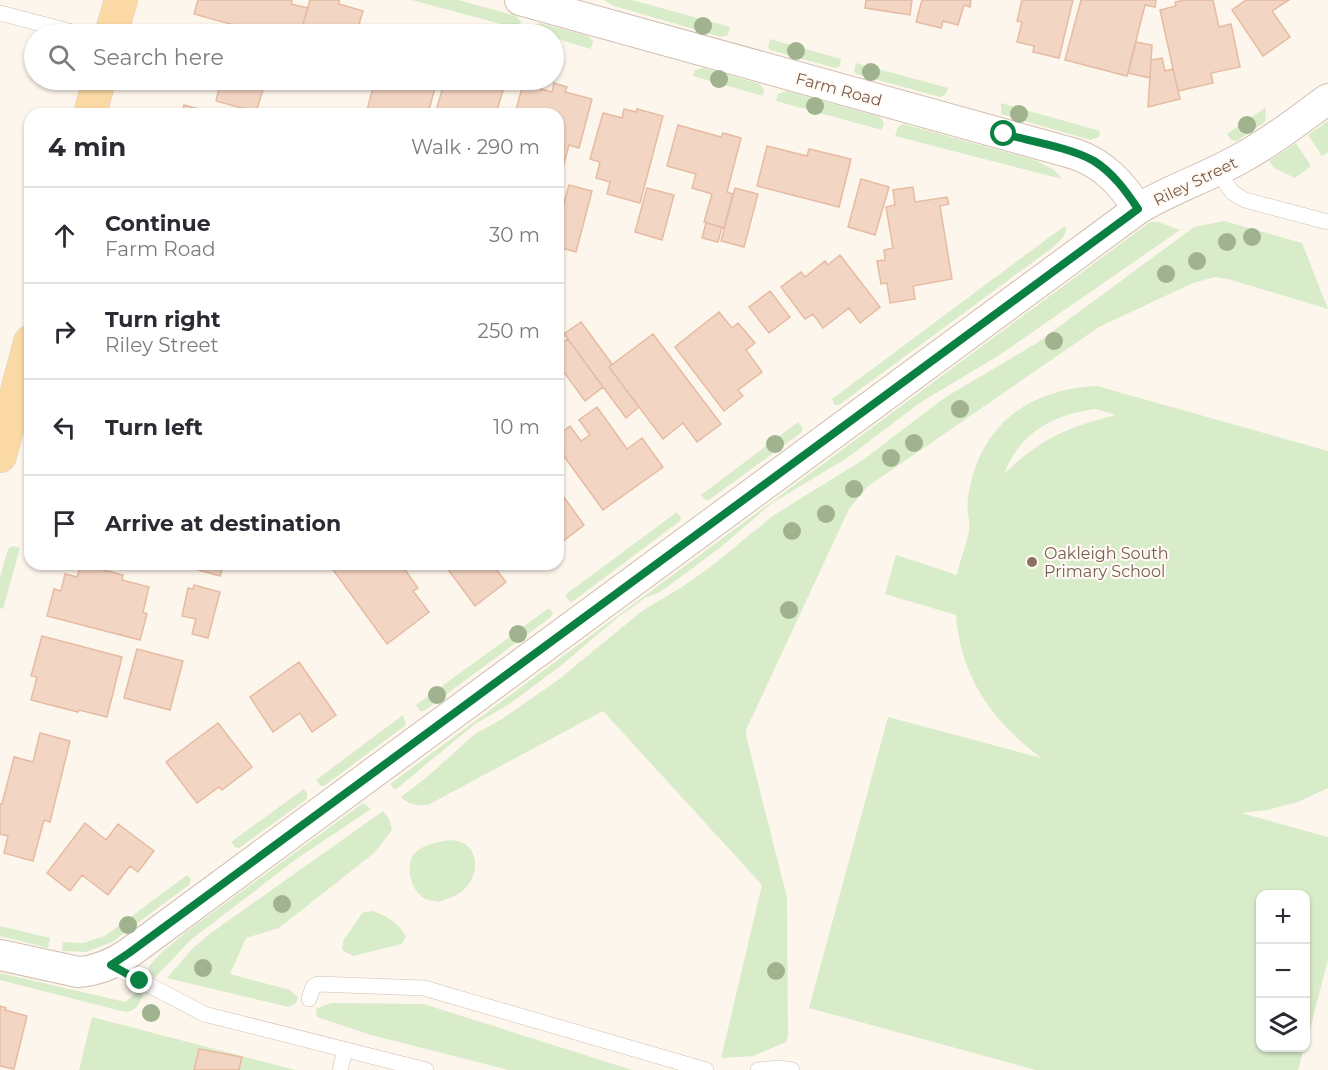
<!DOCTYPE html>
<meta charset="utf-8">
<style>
body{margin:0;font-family:Montserrat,sans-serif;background:#f7f7f7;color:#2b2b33}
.controls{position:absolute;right:18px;bottom:18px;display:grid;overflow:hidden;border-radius:12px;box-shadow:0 2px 4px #0004}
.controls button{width:54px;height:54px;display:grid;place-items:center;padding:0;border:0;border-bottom:2px solid #e1e1e2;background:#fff;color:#2b2b33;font:30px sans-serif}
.stop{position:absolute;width:18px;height:18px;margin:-14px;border:4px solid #0b8043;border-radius:50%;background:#fff}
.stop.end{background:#0b8043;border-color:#fff;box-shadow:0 2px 6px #0008}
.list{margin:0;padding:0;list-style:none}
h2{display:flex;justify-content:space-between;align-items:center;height:78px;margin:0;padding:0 24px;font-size:26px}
h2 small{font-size:20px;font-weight:400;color:#7c7c81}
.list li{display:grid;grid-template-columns:39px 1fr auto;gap:18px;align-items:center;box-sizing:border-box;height:96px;padding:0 24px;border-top:2px solid #e1e1e2}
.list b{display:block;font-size:22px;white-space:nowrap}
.list p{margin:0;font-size:20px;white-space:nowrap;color:#7c7c81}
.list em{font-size:20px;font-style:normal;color:#7c7c81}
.icon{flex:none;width:33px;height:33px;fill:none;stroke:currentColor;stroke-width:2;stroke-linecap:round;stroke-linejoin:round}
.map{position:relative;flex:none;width:1328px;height:1070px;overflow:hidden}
.search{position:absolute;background:#fff;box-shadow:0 2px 4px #0004;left:24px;top:24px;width:540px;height:66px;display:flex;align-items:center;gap:15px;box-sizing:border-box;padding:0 21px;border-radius:33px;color:#7c7c81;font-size:22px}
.panel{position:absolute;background:#fff;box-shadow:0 2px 4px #0004;left:24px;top:108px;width:540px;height:462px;border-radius:18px}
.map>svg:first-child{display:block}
</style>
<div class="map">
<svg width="1328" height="1070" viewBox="0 0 1328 1070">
<rect width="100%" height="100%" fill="#fdf6ec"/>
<path fill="#d8ecc9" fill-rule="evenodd" d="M412 0H458L516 16 521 21 519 29Z
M604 0H632L730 27 728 35 721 37 614 6Z
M540 23 588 36 593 41 591 49 554 38V34L532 32 534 25Z
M770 39 841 59 840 66 835 68 770 50 768 47Z
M856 63 948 88 945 95 940 97 856 74 854 70Z
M703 68 760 84 764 90 763 96 693 76 695 70Z
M787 91 880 117 884 123 882 130 776 101 778 94Z
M1001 103 1100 131 1099 137 1090 140 1001 114Z
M1266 107 1265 122 1237 141 1231 140 1227 134Z
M1328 121V152L1322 156 1308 135Z
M903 124 1035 160 1054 170 1062 179 895 136 898 127Z
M1296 143 1311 166 1295 178 1274 168 1269 161Z
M1224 221 1302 243 1328 309 1228 279 1215 277 1193 283 1099 327 883 476 867 487 849 509 746 730V735L787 898 788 1036 786 1042 753 1056 721 1058 762 885 603 711 428 805C418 806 409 805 401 797L427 777 475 734 502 719 558 680 642 611 682 587 709 568 774 515 863 460 944 398 1037 343 1194 227Z
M1150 222H1158L1180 230 998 356 921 402 847 458 772 503 722 546 693 568 660 592 645 598 617 618 563 664 508 705 475 724 395 790 390 784Z
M1063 227H1066C1067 237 1056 245 1048 251L839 405H835L832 399Z
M1097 386 1328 451V788L1298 802 1267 810 1241 813 1328 837V960L1306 1044V894H1260V1048H1304L1298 1070H1036L809 1008 888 717 1041 758C993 721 961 679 956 615L885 594 896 555 957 575C959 562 968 541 969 530 970 520 966 509 968 498 978 427 1027 389 1097 386ZM1096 409 1116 415C1077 425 1050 434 1018 461 1013 465 1009 470 1004 474 1020 432 1054 414 1096 409Z
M798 422 803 428 802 432 709 500H706L701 495Z
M677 512 681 518 680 521 572 602 569 601 565 595Z
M13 546 20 548 3 609 0 608V577L8 549Z
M549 608 553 613 551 617 424 711H420L416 705Z
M403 715 406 725 324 786H320L316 780Z
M304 789 307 793V799L239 848 235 847 231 842Z
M363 803 371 809 295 860 192 939 154 978 149 972V966L161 953 186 932Z
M383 811 389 819 392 830 374 853 279 928 246 938 230 974 290 990 298 997 296 1003 289 1007 167 978 192 949 211 933Z
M450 840C481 841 482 876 461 892 455 897 446 899 439 902 434 901 425 900 421 896 410 887 405 864 415 853 423 844 439 842 450 840Z
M187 875 191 879 189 885 112 942 86 952 62 951 63 942 83 943 105 936Z
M373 911C387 916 400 924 406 937L402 944 353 956 342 950 343 941 363 912Z
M0 926 50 938 48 948 0 936Z
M0 973 125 1002 138 992 143 994C139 1004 137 1011 125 1012L0 980Z
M331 1003 424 1004 632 1070H509L371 1035 317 1017 316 1009Z
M92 1017 295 1070H79Z"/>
<path fill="#f3d5c3" stroke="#e6bba3" stroke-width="1.5" d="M198 0H292L291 4 308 8 300 34 283 33 282 34H232L234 25 194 14Z
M310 0H339V4L363 11 356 34H340L332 32 331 34H300Z
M866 0H912L910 15 865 8Z
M922 0H971L970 7 964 5 958 25 943 21 941 28 916 22Z
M1022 0H1073L1059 58 1033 52 1034 46 1017 42 1022 22 1017 21Z
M1081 0H1156L1155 7 1145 5 1127 76 1065 60Z
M1185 0H1213L1219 27 1231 24 1240 67 1211 73 1213 83 1178 91 1160 10 1176 6 1175 2Z
M1246 0H1289L1272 11 1290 37 1263 56 1232 10Z
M359 24 373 28 371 34H356Z
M1136 42 1152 45 1150 78 1128 73Z
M1162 58 1165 71 1173 69 1180 99 1148 107 1151 60Z
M199 80H266L256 112 216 101 219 89 198 83Z
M375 80H437L428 114H366Z
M445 80H475L474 82 503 90 496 114H435Z
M554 83 567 87 565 92 592 99 579 148 569 145 558 185V114H515L523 84 552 92Z
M184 105 210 112 209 114H182Z
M624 109 636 112 637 109 663 116 640 203 607 194 610 182 596 178 600 162 590 159 603 113 622 118Z
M678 125 721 137 723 133 741 138 727 192 733 194 724 228 704 222 712 194 692 188 696 174 667 166Z
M767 146 807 156 809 149 851 159 839 207 757 186Z
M861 179 889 187 875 235 848 227Z
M569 185 592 191 576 252 558 247V224Z
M913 187 915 202 947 197 949 204 940 206 952 279 913 286 915 299 890 303 887 283 881 284 877 261 885 260 884 250 893 248 886 207 895 205 893 190Z
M647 188 674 195 662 240 635 232Z
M735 188 758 194 744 247 721 241Z
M706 223 722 227 718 242 702 238Z
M840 255 880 307 860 323 849 308 823 328 813 314 805 319 781 287 801 272 805 277 825 261 828 265Z
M770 291 790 317 769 333 749 307Z
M719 312 732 328 738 323 755 343 746 350 762 372 738 390 743 396 724 411 675 347Z
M581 322 612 364 609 367 639 407 626 418 564 334Z
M653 334 721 424 697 442 683 423 663 439 609 367Z
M568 339 603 387 585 401 558 364V346Z
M597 407 627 449 642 438 663 467 603 510 558 448V435L570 426 581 441 590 435 579 420Z
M558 489 584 525 558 545Z
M81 564 123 575 122 580 149 587 143 612 147 614 140 640 47 616 54 589 61 591 65 574 77 577Z
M189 564H224L220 576 188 567Z
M329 564H401L418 588 413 591 429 612 387 644Z
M444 564H495L493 565 506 582 475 606Z
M194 585 220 592 208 638 192 634 196 619 182 616 188 588 193 589Z
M42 636 122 657 107 717 79 710 78 712 31 700 37 677 31 676Z
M137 649 183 661 170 710 124 698Z
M299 662 336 715 312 732 300 713 273 732 250 697Z
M218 723 252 767 222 790 219 787 197 803 166 762Z
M40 733 70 741 50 822 44 820 33 861 4 853 8 836 0 834V804H2L14 757 33 762Z
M85 823 106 840 118 824 154 851 138 872 130 866 108 895 82 875 70 891 47 873Z
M0 1006 6 1008 5 1010 27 1016 14 1069 0 1066Z
M199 1049 242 1057 239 1070H194Z"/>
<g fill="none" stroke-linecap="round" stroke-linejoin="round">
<defs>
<path id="service" d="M0 13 80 34
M1217 171 1233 193 1245 200 1328 222
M111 965 204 1014 426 1070
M309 999 313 987 318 984 424 988 706 1070
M340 1070 345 1050
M758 1070 779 1068 792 1070"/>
<path id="minor" d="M520 0 1075 154C1104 164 1122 184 1138 209
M0 955 78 972C97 971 113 964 129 953L1138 209C1172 188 1209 177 1243 157 1273 141 1300 119 1328 99"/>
<path id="primary" d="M111 34 121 0
M90 114 99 80
M0 456 30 342"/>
</defs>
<use href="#service" stroke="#d1beb0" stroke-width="16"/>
<use href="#minor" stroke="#d1beb0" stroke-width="32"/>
<use href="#primary" stroke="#dad1cd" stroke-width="34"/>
<use href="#service" stroke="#fff" stroke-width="15"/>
<use href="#minor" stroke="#fff" stroke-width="30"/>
<use href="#primary" stroke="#fbd9a5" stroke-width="33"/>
</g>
<g fill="#a0b28e">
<circle cx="703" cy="26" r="9"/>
<circle cx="796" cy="51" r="9"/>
<circle cx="871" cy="72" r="9"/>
<circle cx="719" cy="79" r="9"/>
<circle cx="815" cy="106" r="9"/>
<circle cx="1019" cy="114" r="9"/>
<circle cx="1247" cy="125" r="9"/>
<circle cx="1252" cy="237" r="9"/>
<circle cx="1227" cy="242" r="9"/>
<circle cx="1197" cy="261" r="9"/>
<circle cx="1166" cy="274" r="9"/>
<circle cx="1054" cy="341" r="9"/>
<circle cx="960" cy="409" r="9"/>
<circle cx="914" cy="443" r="9"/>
<circle cx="775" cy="444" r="9"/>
<circle cx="891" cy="458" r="9"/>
<circle cx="854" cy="489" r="9"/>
<circle cx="826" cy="514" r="9"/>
<circle cx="792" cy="531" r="9"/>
<circle cx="789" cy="610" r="9"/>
<circle cx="518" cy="634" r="9"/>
<circle cx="437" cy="695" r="9"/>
<circle cx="282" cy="904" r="9"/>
<circle cx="128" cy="925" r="9"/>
<circle cx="203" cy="968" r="9"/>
<circle cx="776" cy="971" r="9"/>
<circle cx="151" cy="1013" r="9"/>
</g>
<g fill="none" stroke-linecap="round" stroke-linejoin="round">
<path stroke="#0b8043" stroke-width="8" d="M140 981 111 965 129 953 1138 209C1126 191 1113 173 1094 161 1072 148 1030 141 1004 134"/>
</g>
<circle fill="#8d6e63" stroke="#fffaf3" stroke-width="2" cx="1032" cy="562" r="6"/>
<g text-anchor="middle" stroke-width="4.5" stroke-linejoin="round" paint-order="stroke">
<g font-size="16" fill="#7a5c4d" stroke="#fffaf3">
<text transform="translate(839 89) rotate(15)" y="6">Farm Road</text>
<text transform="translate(1195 181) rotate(-26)" y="6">Riley Street</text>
</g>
<g font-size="16" fill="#785e54" stroke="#fffaf3" text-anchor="start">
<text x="1044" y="559">Oakleigh South<tspan x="1044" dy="18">Primary School</tspan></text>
</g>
</g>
</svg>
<div class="controls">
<button>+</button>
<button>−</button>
<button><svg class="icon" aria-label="layers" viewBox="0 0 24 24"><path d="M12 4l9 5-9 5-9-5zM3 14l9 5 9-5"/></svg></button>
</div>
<div class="stop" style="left:1004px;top:134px"></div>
<div class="stop end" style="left:140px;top:981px"></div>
<div class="search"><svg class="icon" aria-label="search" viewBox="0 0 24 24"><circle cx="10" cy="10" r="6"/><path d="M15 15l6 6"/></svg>Search here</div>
<section class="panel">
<h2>4 min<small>Walk · 290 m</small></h2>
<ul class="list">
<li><svg class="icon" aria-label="ahead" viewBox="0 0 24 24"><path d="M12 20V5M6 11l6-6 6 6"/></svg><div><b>Continue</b><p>Farm Road</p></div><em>30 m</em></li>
<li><svg class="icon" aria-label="right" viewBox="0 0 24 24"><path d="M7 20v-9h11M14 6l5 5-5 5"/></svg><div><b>Turn right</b><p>Riley Street</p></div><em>250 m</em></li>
<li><svg class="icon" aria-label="left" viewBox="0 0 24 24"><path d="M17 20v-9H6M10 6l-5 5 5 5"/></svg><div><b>Turn left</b></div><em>10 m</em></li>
<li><svg class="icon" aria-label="arrive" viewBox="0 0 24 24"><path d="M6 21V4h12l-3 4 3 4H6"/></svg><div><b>Arrive at destination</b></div></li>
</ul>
</section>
</div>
